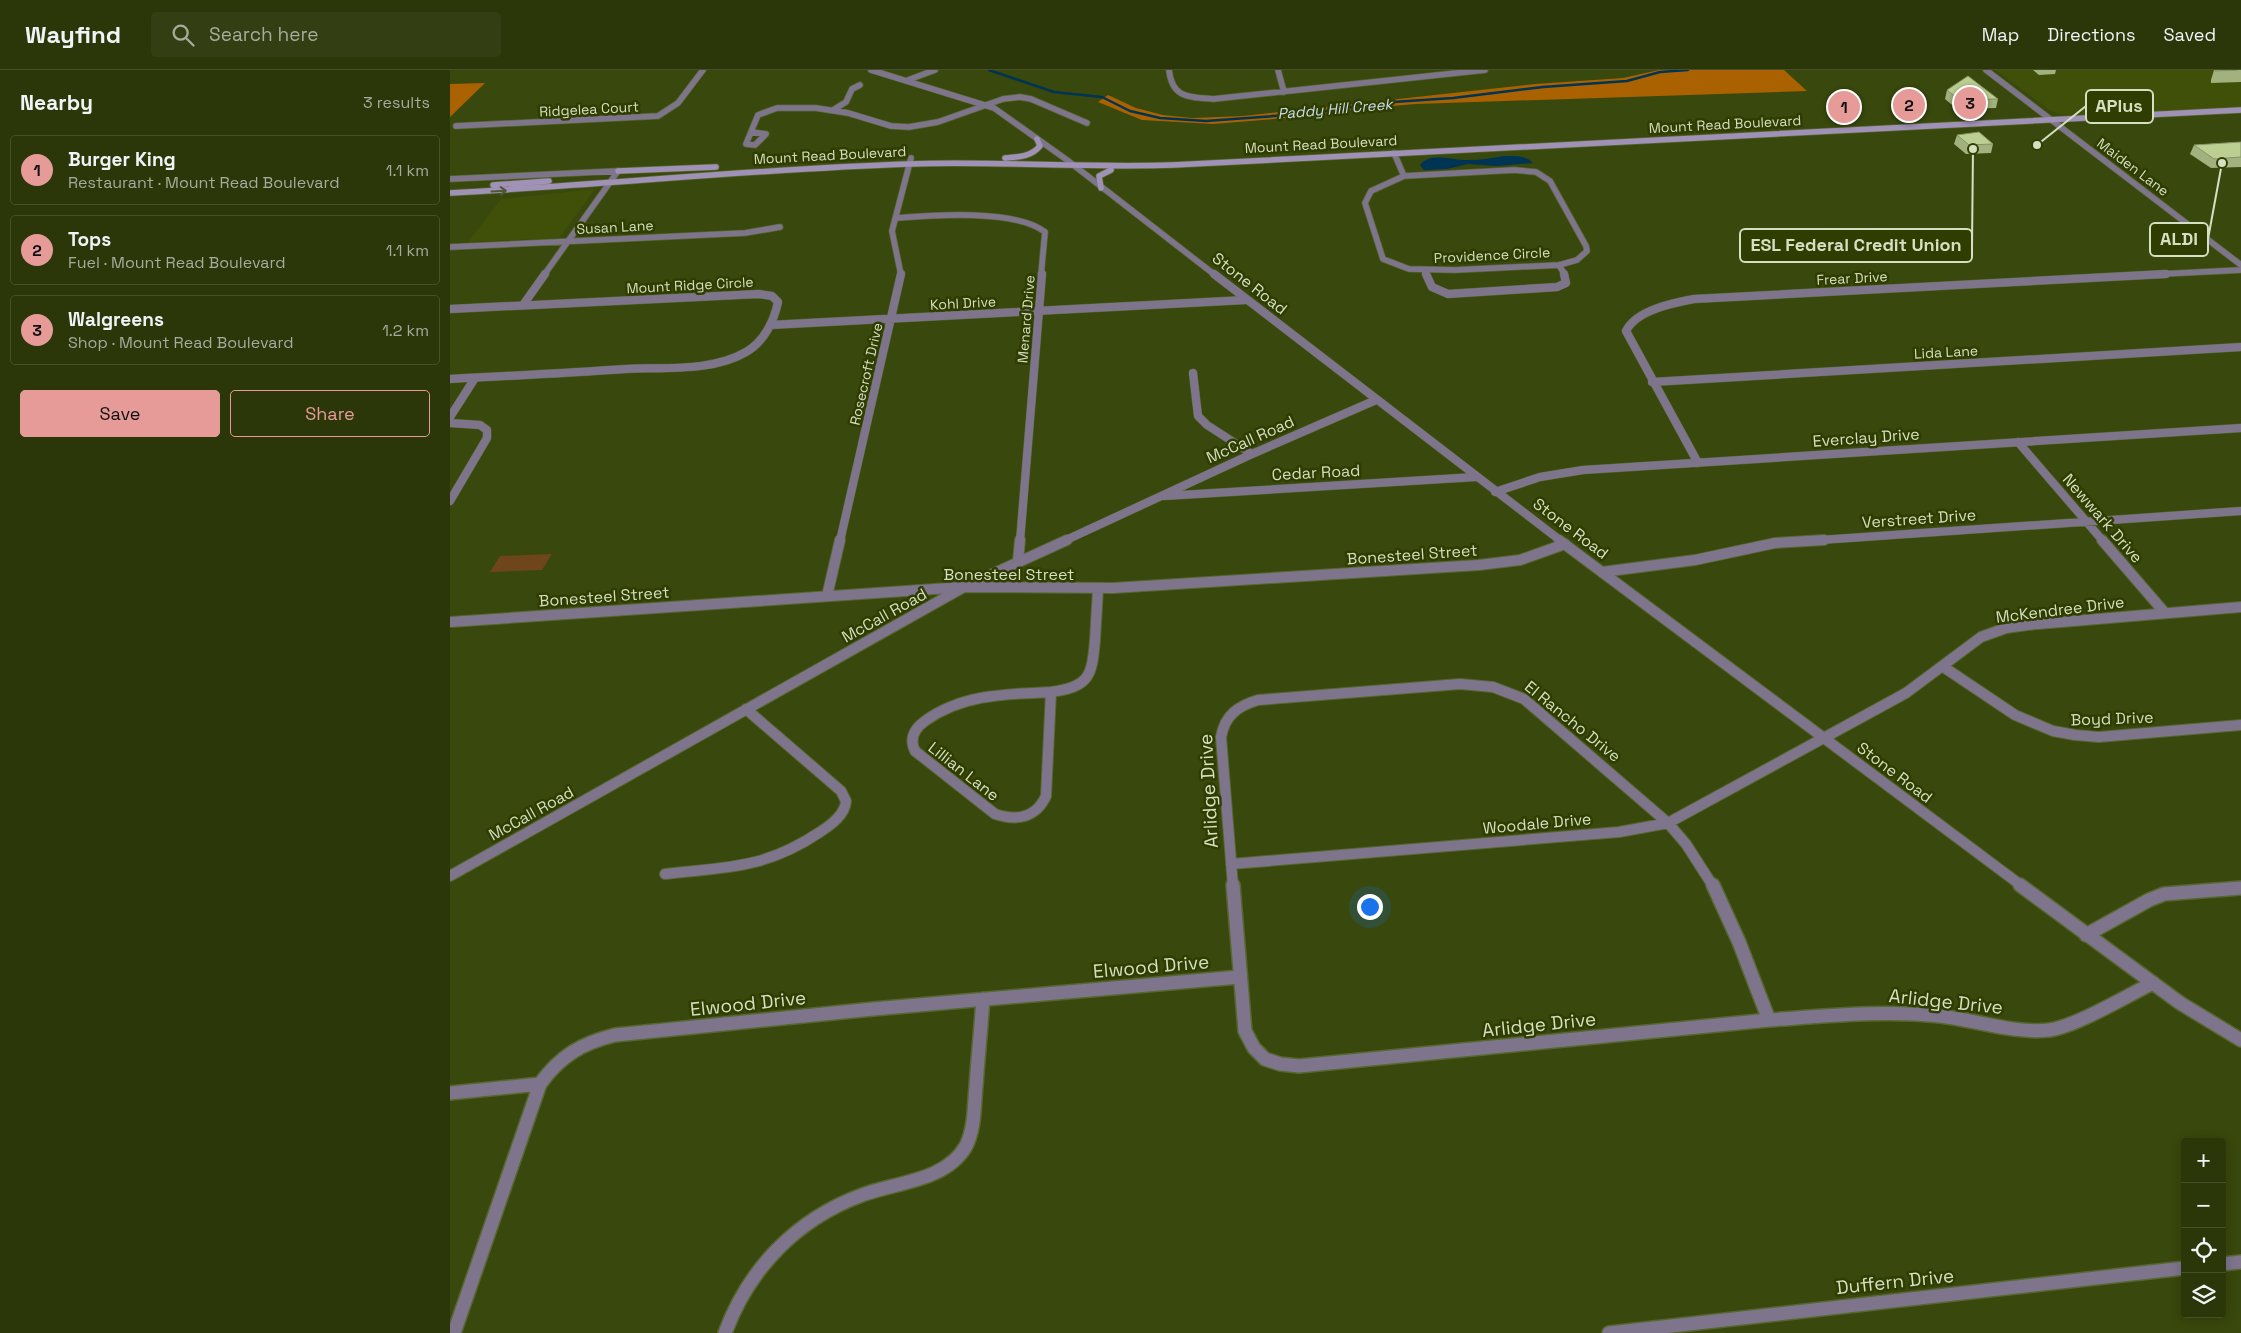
<!DOCTYPE html>
<meta charset="utf-8">
<style>
body{margin:0;font-family:"Space Grotesk",sans-serif;background:#333e12;color:#f1f3f6}
.controls{position:absolute;right:15px;bottom:15px;display:grid;overflow:hidden;border-radius:5px;box-shadow:0 2px 12px #0003}
.controls button{width:45px;height:45px;display:grid;place-items:center;padding:0;border:0;border-bottom:1px solid #47502a;background:#2b3609;color:#f1f3f6;font:25px sans-serif}
.you{position:absolute;left:919px;top:836px;width:18px;height:18px;margin:-12px;border:4px solid #fff;border-radius:50%;background:#1a73e8;box-shadow:0 0 0 8px #1a73e833}
.badge{display:grid;place-items:center;width:32px;height:32px;border-radius:50%;background:#e69b98;color:#111;font-size:16px;font-weight:700}
.pin{position:absolute;translate:-50% -50%;border:2px solid #fff;box-shadow:0 1px 5px #0006}
.list{margin:0;padding:0;list-style:none}
h2{display:flex;justify-content:space-between;align-items:center;height:65px;margin:0;padding:0 20px;font-size:21px}
h2 small{font-size:16px;font-weight:400;color:#a6ab9c}
.list li{display:grid;grid-template-columns:32px 1fr auto;gap:15px;align-items:center;box-sizing:border-box;height:70px;margin:0 10px 10px;padding:0 10px;border:1px solid #47502a;border-radius:5px}
.list b{display:block;font-size:19px;white-space:nowrap}
.list p{margin:0;font-size:16px;white-space:nowrap;color:#a6ab9c}
.list em{font-size:16px;font-style:normal;color:#a6ab9c}
.actions{display:flex;gap:10px;padding:15px 20px}
.actions a{flex:1;padding:11px 0;border:1px solid #e69b98;border-radius:5px;text-align:center;font-size:18px;color:#e69b98}
.actions .main{background:#e69b98;color:#111}
.icon{flex:none;width:28px;height:28px;fill:none;stroke:currentColor;stroke-width:2;stroke-linecap:round;stroke-linejoin:round}
.map{position:relative;flex:none;width:1791px;height:1263px;overflow:hidden}
header{display:flex;align-items:center;gap:30px;box-sizing:border-box;height:70px;padding:0 25px;background:#2b3609;border-bottom:1px solid #47502a}
header strong{font-size:24px}
nav{display:flex;gap:28px;margin-inline-start:auto;font-size:18px}
.search{width:350px;height:45px;background:#333e12;display:flex;align-items:center;gap:12px;box-sizing:border-box;padding:0 18px;border-radius:5px;color:#a6ab9c;font-size:19px}
main{display:flex}
aside{flex:1;background:#2b3609}
.map>svg:first-child{display:block}
</style>
<header>
<strong>Wayfind</strong>
<div class="search"><svg class="icon" aria-label="search" viewBox="0 0 24 24"><circle cx="10" cy="10" r="6"/><path d="M15 15l6 6"/></svg>Search here</div>
<nav><a>Map</a><a>Directions</a><a>Saved</a></nav>
</header>
<main>
<aside>
<h2>Nearby<small>3 results</small></h2>
<ul class="list">
<li><span class="badge">1</span><div><b>Burger King</b><p>Restaurant · Mount Read Boulevard</p></div><em>1.1 km</em></li>
<li><span class="badge">2</span><div><b>Tops</b><p>Fuel · Mount Read Boulevard</p></div><em>1.1 km</em></li>
<li><span class="badge">3</span><div><b>Walgreens</b><p>Shop · Mount Read Boulevard</p></div><em>1.2 km</em></li>
</ul>
<div class="actions"><a class="main">Save</a><a>Share</a></div>
</aside>
<div class="map">
<svg width="1791" height="1263" viewBox="0 0 1791 1263">
<rect width="100%" height="100%" fill="#39480c"/>
<path fill="#405008" d="M1545 0H1791V37L1622 45 1609 44 1600 40Z
M145 119 109 168 18 172 51 129Z"/>
<path fill="#6f451c" d="M102 484 92 500 40 502 50 486Z"/>
<path fill="#aa6100" d="M1209 0H1334L1357 21 966 34 907 39 849 47 763 54 692 50 648 32 658 25 686 38 713 45 742 48 793 46 1085 14 1173 8Z
M35 13 0 47V14Z"/>
<path fill="#003454" d="M1054 86C1064 86 1076 85 1083 93L1046 96 1018 94 997 99 974 100 970 95C981 81 1004 91 1019 90 1031 90 1042 88 1054 86Z"/>
<g fill="none" stroke-linecap="round" stroke-linejoin="round">
<path stroke="#003454" stroke-width="2.5" d="M539 0 604 22 652 27 680 41 710 48 756 51 865 43 928 33 1003 28 1093 17 1177 11 1210 2 1238 0"/>
<defs>
<path id="minor-far3" d="M719 0C722 28 738 27 763 29L1035 0
M828 0 834 22
M458 10 485 0
M383 40 396 32 402 19 410 15
M6 56 208 46 228 33 253 0
M301 62 316 64 305 75 296 74 308 45 327 38H366L398 43 441 56 459 57 488 52 553 29 570 27 581 29 637 53
M944 83 954 106
M1064 100 1086 102 1100 111 1136 176 1137 181 1127 190 1109 195 1005 200 959 199 933 189 915 133 921 121 954 106Z
M0 109 168 101
M446 148C484 145 565 139 595 162L591 205
M0 177 295 163 330 157
M1109 195 1115 205
M976 201V205
M94 205 168 101
M451 205 442 161 461 88
M1692 205 1791 200"/>
<path id="minor-far2" d="M976 204 982 217 998 224 1107 217 1116 213 1114 204
M73 235 95 204
M0 239 309 224 322 226 328 232C324 251 314 272 296 282 262 302 214 297 176 299 117 303 59 306 0 309
M320 255 796 230
M743 303 748 346 757 355 802 384
M1202 312 1791 277
M0 347 25 308
M0 353 30 355 37 360V368L0 431
M1568 372 1653 471
M1248 393 1176 261C1186 240 1223 233 1244 229L1716 204
M1045 422 1090 407 1133 400 1791 358
M714 426 1026 407
M390 471 451 204
M570 471 592 204
M614 471 802 384 926 330
M1356 471 1791 441"/>
<path id="minor-far1" d="M1652 470 1715 543
M568 491 570 470
M1152 502 1245 490 1325 473 1374 470
M377 526 390 470
M0 552 514 517 663 518 1029 495 1070 490 1115 474
M1492 596 1565 645 1603 661 1625 665 1649 667 1791 655
M601 622 596 726C586 748 566 751 545 744L465 681C459 669 464 659 475 651 512 624 557 624 601 622Z
M601 622C640 617 642 605 645 570 646 553 647 536 648 519
M781 794 1169 762 1218 753 1456 623 1531 567 1556 558 1577 555 1791 537
M215 804C277 797 315 799 370 762 381 755 395 745 396 731L391 721 296 639
M0 806 514 517 617 470
M783 816 771 667C775 645 788 636 808 630L1010 614 1043 617 1074 629 1218 753 1236 774 1263 816"/>
<path id="minor" d="M783 815 795 961 804 978 815 989 830 994 849 996 1319 950
M1263 815 1289 872 1319 950
M1636 865 1699 830 1714 824 1791 818
M1319 950C1376 946 1433 940 1490 946 1525 950 1565 964 1599 960 1625 957 1678 925 1703 913
M0 1023 90 1014
M1772 1194 1791 1192
M4 1263 90 1014C110 986 132 973 165 965L423 939 789 907
M275 1263C299 1198 347 1149 412 1125 447 1112 496 1111 516 1076 525 1058 524 1036 526 1016 528 987 531 958 533 929
M1159 1263 1735 1198"/>
<path id="tertiary-far3" d="M421 0 544 38 617 90 765 205
M1536 0 1791 195"/>
<path id="tertiary-far2" d="M764 204 1111 471"/>
<path id="tertiary-far1" d="M1109 470 1572 816"/>
<path id="tertiary" d="M1570 815 1730 933 1791 970"/>
<path id="secondary" d="M555 88C568 87 581 87 590 76L587 69
M168 101 266 97
M43 115 99 111
M651 118 649 106 661 100
M0 123C153 115 306 99 459 94 547 91 635 98 723 95L1791 40"/>
</defs>
<use href="#minor-far3" stroke="#586630" stroke-width="7"/>
<use href="#minor-far2" stroke="#586630" stroke-width="9"/>
<use href="#minor-far1" stroke="#586630" stroke-width="12"/>
<use href="#minor" stroke="#586630" stroke-width="16"/>
<use href="#tertiary-far3" stroke="#586630" stroke-width="7"/>
<use href="#tertiary-far2" stroke="#586630" stroke-width="9"/>
<use href="#tertiary-far1" stroke="#586630" stroke-width="12"/>
<use href="#tertiary" stroke="#586630" stroke-width="16"/>
<use href="#secondary" stroke="#586630" stroke-width="7"/>
<use href="#minor-far3" stroke="#7e758d" stroke-width="5.5"/>
<use href="#minor-far2" stroke="#7e758d" stroke-width="8"/>
<use href="#minor-far1" stroke="#7e758d" stroke-width="10"/>
<use href="#minor" stroke="#7e758d" stroke-width="13"/>
<use href="#tertiary-far3" stroke="#7e758d" stroke-width="5.5"/>
<use href="#tertiary-far2" stroke="#7e758d" stroke-width="8"/>
<use href="#tertiary-far1" stroke="#7e758d" stroke-width="10"/>
<use href="#tertiary" stroke="#7e758d" stroke-width="13"/>
<use href="#secondary" stroke="#a091b7" stroke-width="5.5"/>
</g>
<path fill="#a2b27e" d="M1583 0H1606L1605 4 1589 5Z
M1764 0H1791V12L1761 13V10Z
M1497 20 1548 29 1546 38 1507 39 1495 29Z
M1507 65 1543 74 1541 83 1516 84 1504 74Z
M1791 72V97L1761 98 1740 84 1744 75Z"/>
<path fill="#bccf92" stroke="#849166" d="M1765 0H1787L1765 1Z
M1518 6 1548 29 1509 30 1497 20Z
M1529 62 1543 74 1519 75 1507 65Z
M1791 72V87L1764 89 1744 75Z"/>
<defs><path id="oneway-shaft" d="M-6 0H5M1.5-3L5.5 0L1.5 3" fill="none" stroke-width="1.6" stroke-linecap="round" stroke-linejoin="round" transform="scale(1.25)"/></defs>
<use stroke="#515637" href="#oneway-shaft" transform="translate(49 121) rotate(-3)"/>
<g text-anchor="middle" stroke-width="5" stroke-linejoin="round" paint-order="stroke">
<g font-size="14" fill="#d5dfc1" stroke="#2f3d00">
<text transform="translate(139 39) rotate(-3)" y="5">Ridgelea Court</text>
<text transform="translate(1275 54) rotate(-3)" y="5">Mount Read Boulevard</text>
<text transform="translate(871 74) rotate(-3)" y="5">Mount Read Boulevard</text>
<text transform="translate(380 85) rotate(-3)" y="5">Mount Read Boulevard</text>
<text transform="translate(1683 97) rotate(37)" y="5">Maiden Lane</text>
<text transform="translate(165 157) rotate(-3)" y="5">Susan Lane</text>
<text transform="translate(1042 185) rotate(-3)" y="5">Providence Circle</text>
<text transform="translate(1402 208) rotate(-3)" y="5">Frear Drive</text>
<text transform="translate(240 215) rotate(-3)" y="5">Mount Ridge Circle</text>
<text transform="translate(513 233) rotate(-3)" y="5">Kohl Drive</text>
<text transform="translate(576 249) rotate(-85)" y="5">Menard Drive</text>
<text transform="translate(1496 282) rotate(-3)" y="5">Lida Lane</text>
<text transform="translate(416 304) rotate(-77)" y="5">Rosecroft Drive</text>
</g>
<g font-size="15" font-style="italic" fill="#c9ddee" stroke="#2f3d00">
<text transform="translate(885 39) rotate(-5)" y="5">Paddy Hill Creek</text>
</g>
<g font-size="16" fill="#d5dfc1" stroke="#2f3d00">
<text transform="translate(800 213) rotate(38)" y="6">Stone Road</text>
<text transform="translate(1416 367) rotate(-4)" y="6">Everclay Drive</text>
<text transform="translate(800 369) rotate(-24)" y="6">McCall Road</text>
<text transform="translate(866 402) rotate(-3)" y="6">Cedar Road</text>
<text transform="translate(1469 448) rotate(-4)" y="6">Verstreet Drive</text>
<text transform="translate(1653 448) rotate(49)" y="6">Newwark Drive</text>
<text transform="translate(1121 458) rotate(37)" y="6">Stone Road</text>
<text transform="translate(962 484) rotate(-4)" y="6">Bonesteel Street</text>
<text x="559" y="510">Bonesteel Street</text>
<text transform="translate(154 526) rotate(-4)" y="6">Bonesteel Street</text>
<text transform="translate(1610 539) rotate(-7)" y="6">McKendree Drive</text>
<text transform="translate(434 545) rotate(-29)" y="6">McCall Road</text>
<text transform="translate(1662 648) rotate(-2)" y="6">Boyd Drive</text>
<text transform="translate(1123 651) rotate(39)" y="6">El Rancho Drive</text>
<text transform="translate(514 701) rotate(38)" y="6">Lillian Lane</text>
<text transform="translate(1445 702) rotate(37)" y="6">Stone Road</text>
<text transform="translate(81 743) rotate(-29)" y="6">McCall Road</text>
<text transform="translate(1087 753) rotate(-5)" y="6">Woodale Drive</text>
</g>
<g font-size="19" fill="#d5dfc1" stroke="#2f3d00">
<text transform="translate(758 721) rotate(-93)" y="7">Arlidge Drive</text>
<text transform="translate(701 896) rotate(-5)" y="7">Elwood Drive</text>
<text transform="translate(1496 931) rotate(6)" y="7">Arlidge Drive</text>
<text transform="translate(298 933) rotate(-6)" y="7">Elwood Drive</text>
<text transform="translate(1089 954) rotate(-6)" y="7">Arlidge Drive</text>
<text transform="translate(1445 1211) rotate(-6)" y="7">Duffern Drive</text>
</g>
</g>
<path fill="none" stroke="#d5dfc1" stroke-width="2" d="M1587 75L1636 36M1772 93L1758 169M1523 79L1522 175"/>
<g fill="#d5dfc1" stroke="#2f3d00" stroke-width="2">
<circle cx="1587" cy="75" r="5"/>
<circle cx="1772" cy="93" r="5"/>
<circle cx="1523" cy="79" r="5"/>
</g>
<g fill="#2f3d00" stroke="#d5dfc1" stroke-width="2">
<rect x="1636" y="20" width="67" height="33" rx="5"/>
<rect x="1700" y="153" width="58" height="33" rx="5"/>
<rect x="1290" y="159" width="232" height="33" rx="5"/>
</g>
<g font-size="18" text-anchor="middle" font-weight="bold" fill="#d5dfc1">
<text x="1669" y="42">APlus</text>
<text x="1729" y="175">ALDI</text>
<text x="1406" y="181">ESL Federal Credit Union</text>
</g>
</svg>
<div class="controls">
<button>+</button>
<button>−</button>
<button><svg class="icon" aria-label="locate" viewBox="0 0 24 24"><circle cx="12" cy="12" r="6"/><path d="M12 2v4M12 18v4M2 12h4M18 12h4"/></svg></button>
<button><svg class="icon" aria-label="layers" viewBox="0 0 24 24"><path d="M12 4l9 5-9 5-9-5zM3 14l9 5 9-5"/></svg></button>
</div>
<div class="you"></div>
<div class="pin badge" style="left:1394px;top:37px">1</div>
<div class="pin badge" style="left:1459px;top:35px">2</div>
<div class="pin badge" style="left:1520px;top:33px">3</div>
</div>
</main>
